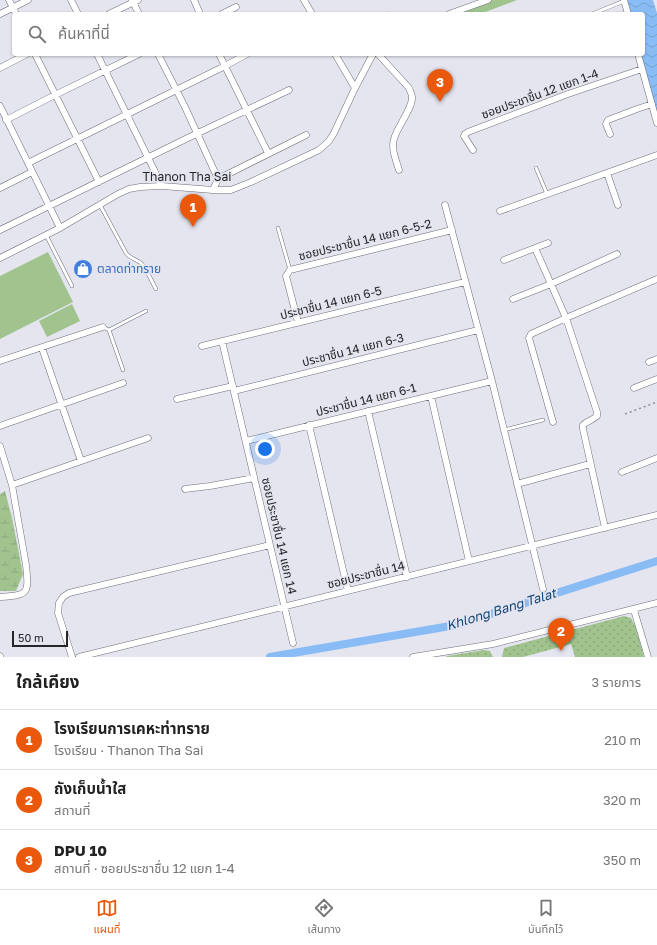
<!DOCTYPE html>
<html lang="th">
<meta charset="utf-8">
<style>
body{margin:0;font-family:"Golos Text","Noto Sans Thai",sans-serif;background:#f2f2f2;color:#222}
.scale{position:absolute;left:12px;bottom:10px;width:56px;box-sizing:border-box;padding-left:4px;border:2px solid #26262a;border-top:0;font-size:11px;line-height:14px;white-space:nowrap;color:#26262a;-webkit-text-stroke:3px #e5e5f0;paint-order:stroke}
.you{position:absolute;left:265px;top:449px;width:14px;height:14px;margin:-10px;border:3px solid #fff;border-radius:50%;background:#1a73e8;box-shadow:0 0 0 6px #1a73e833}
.badge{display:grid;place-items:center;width:26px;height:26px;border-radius:50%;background:#ea580c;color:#fff;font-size:13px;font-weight:700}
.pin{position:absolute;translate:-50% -33px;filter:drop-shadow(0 1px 2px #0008)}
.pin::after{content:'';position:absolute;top:21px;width:14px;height:12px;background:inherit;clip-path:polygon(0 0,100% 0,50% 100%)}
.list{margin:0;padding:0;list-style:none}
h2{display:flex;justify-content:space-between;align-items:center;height:52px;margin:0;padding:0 16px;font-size:17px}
h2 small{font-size:13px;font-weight:400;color:#767676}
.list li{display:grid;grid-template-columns:26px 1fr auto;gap:12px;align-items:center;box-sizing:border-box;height:60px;padding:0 16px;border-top:1px solid #e0e0e0}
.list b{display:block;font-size:15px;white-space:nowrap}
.list p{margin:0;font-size:13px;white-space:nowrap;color:#767676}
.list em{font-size:13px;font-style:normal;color:#767676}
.icon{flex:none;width:22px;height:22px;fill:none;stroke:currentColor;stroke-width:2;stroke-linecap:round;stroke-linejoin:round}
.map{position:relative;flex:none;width:657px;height:657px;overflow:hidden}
.search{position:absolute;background:#fff;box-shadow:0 1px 3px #0004;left:12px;right:12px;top:12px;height:44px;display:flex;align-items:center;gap:10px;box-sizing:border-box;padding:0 14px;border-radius:4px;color:#767676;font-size:15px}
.sheet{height:232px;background:#fff}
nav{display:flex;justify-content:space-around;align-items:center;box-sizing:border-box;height:56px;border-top:1px solid #e0e0e0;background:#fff;font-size:11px;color:#767676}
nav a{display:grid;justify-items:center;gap:2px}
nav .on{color:#ea580c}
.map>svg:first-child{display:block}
</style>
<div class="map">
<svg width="657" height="657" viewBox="0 0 657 657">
<defs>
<pattern id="grass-dots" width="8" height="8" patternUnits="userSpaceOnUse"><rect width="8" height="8" fill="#a1c48f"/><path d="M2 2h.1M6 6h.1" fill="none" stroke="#8aa87c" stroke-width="1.8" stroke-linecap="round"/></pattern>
<pattern id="wetland-marsh" width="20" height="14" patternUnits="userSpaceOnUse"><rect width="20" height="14" fill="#a1c48f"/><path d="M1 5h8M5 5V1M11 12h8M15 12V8" fill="none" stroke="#8aa87c"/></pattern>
<pattern id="water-waves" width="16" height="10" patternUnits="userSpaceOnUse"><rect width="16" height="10" fill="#89bcf4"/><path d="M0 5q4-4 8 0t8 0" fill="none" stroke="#76a1d1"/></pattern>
</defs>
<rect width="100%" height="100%" fill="#e5e5f0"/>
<path fill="url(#grass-dots)" d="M624 616 631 618 636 628 644 657H575L571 644 523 657H502L504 648Z
M484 650 490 651 493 657H446L447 656Z"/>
<path fill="url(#wetland-marsh)" d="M5 491 12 518 23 574 16 591H0V494Z"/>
<path fill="#a1c48f" d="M493 0H517L480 14H458V13Z
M48 252 73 302 0 339V276Z
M72 304 80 321 47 337 39 321Z"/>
<path fill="url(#water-waves)" d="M626 0H653L657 13V117L640 54H643V14H630Z"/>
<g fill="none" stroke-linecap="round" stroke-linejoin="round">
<path stroke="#89bcf4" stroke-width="8" d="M270 657 456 625 657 561"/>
<defs>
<path id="lane" d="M592 14 624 1
M536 168 547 194
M100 205 126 253C130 259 137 259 142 264 147 270 152 282 156 289
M278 228 290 270
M46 235 72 286
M103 327 109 330 123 370
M109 330 146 311
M504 430 543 420"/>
<path id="street" d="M9 0 16 14
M71 0 78 14
M132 0 139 14
M194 0 200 14
M304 0 312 14
M624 0 628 14
M0 14 28 0
M109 14 138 0
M222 14 236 7
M449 14 488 0
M35 54 99 182
M97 54 162 186
M158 54 185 107 218 179 213 190
M219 54 268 153
M335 54 355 88
M378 54 409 88C410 91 412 94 412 97 413 108 397 127 394 139 391 149 396 160 399 170
M638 54 657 123
M0 68 27 54
M0 106 60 228
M6 120 55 95 139 54
M610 134 606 124 608 120 637 109 652 104
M473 150 464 136 465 134 468 132 568 94 642 69
M28 163 225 66 247 54
M607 173 618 205
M218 179 306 135
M0 188 32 172
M445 205 492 381 543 589
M500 211 657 155
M0 230 198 133 289 90
M535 248 566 318 597 412V416C593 420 587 421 583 425V429L605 528
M0 258 60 228 118 194 129 189 140 187 162 186 213 190H231L251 182 319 150 329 141 334 133 355 88 373 54
M504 260 548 243
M513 299 551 284 617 254
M298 322 286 276 290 270 452 230
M222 341 293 643
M202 346 465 282
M42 348 81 461
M0 361 103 327
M649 362 657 359
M634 388 657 379
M234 391 478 330
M431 396 469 561
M177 399 233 386
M368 411 407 577
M553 422 529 338 531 334 566 318 657 279
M309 425 348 591
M0 426 123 383
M246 441 492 381
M0 446 12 485 26 565C29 594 29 595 0 597
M622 472 657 458
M517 484 590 464
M12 485 148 438
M185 489 210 486 254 478
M634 610 648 657
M0 656V657
M72 657 58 613 59 603 63 597 69 593 270 545
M79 657 657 515
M413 657 493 644 657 603"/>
</defs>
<use href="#lane" stroke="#6e6e78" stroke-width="4"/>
<use href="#street" stroke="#6e6e78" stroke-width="7"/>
<path stroke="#93939b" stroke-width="1.5" stroke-dasharray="2 3" stroke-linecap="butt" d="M388 12 390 14
M625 414 657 402"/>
<use href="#lane" stroke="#fff" stroke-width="3"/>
<use href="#street" stroke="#fff" stroke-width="6"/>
</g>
<defs>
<symbol id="shop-disc" viewBox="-11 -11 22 22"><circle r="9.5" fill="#3f7fe0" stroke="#e5e5f0"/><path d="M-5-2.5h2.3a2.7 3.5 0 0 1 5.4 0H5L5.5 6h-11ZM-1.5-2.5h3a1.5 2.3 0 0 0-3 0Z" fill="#fff"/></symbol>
</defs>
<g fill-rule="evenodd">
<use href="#shop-disc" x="72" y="258" width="22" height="22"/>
</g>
<g text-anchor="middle" stroke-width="3.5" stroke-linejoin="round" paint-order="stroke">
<g font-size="12" fill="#26262a" stroke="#e5e5f0">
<text transform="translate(540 94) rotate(-20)" y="4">ซอยประชาชื่น 12 แยก 1-4</text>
<text x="187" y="181">Thanon Tha Sai</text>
<text transform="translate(365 240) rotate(-14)" y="4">ซอยประชาชื่น 14 แยก 6-5-2</text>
<text transform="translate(331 303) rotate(-14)" y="4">ประชาชื่น 14 แยก 6-5</text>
<text transform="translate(353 350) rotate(-14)" y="4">ประชาชื่น 14 แยก 6-3</text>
<text transform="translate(366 400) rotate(-14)" y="4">ประชาชื่น 14 แยก 6-1</text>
<text transform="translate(279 536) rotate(77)" y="4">ซอยประชาชื่น 14 แยก 14</text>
<text transform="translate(366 575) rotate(-14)" y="4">ซอยประชาชื่น 14</text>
</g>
<g font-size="12" fill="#366cbe" stroke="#e5e5f0" text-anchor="start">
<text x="97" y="273">ตลาดท่าทราย</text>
</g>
<g font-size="13" font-style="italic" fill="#114779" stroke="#e5e5f0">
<text transform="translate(501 609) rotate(-17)" y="5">Khlong Bang Talat</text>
</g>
</g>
</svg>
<div class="scale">50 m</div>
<div class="you"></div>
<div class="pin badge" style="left:193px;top:227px">1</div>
<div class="pin badge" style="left:561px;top:651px">2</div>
<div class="pin badge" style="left:440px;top:102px">3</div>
<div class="search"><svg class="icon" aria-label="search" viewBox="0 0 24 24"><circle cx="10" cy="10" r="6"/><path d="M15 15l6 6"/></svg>ค้นหาที่นี่</div>
</div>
<section class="sheet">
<h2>ใกล้เคียง<small>3 รายการ</small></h2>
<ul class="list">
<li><span class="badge">1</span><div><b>โรงเรียนการเคหะท่าทราย</b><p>โรงเรียน · Thanon Tha Sai</p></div><em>210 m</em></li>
<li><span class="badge">2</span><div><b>ถังเก็บน้ำใส</b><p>สถานที่</p></div><em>320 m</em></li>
<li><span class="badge">3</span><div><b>DPU 10</b><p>สถานที่ · ซอยประชาชื่น 12 แยก 1-4</p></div><em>350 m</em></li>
</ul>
</section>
<nav>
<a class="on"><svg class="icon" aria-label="map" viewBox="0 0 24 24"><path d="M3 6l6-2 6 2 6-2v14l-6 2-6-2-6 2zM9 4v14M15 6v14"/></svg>แผนที่</a>
<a><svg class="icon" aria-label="directions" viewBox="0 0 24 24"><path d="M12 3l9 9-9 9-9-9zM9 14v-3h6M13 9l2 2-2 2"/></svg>เส้นทาง</a>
<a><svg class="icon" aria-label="saved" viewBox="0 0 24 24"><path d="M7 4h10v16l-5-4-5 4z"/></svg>บันทึกไว้</a>
</nav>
